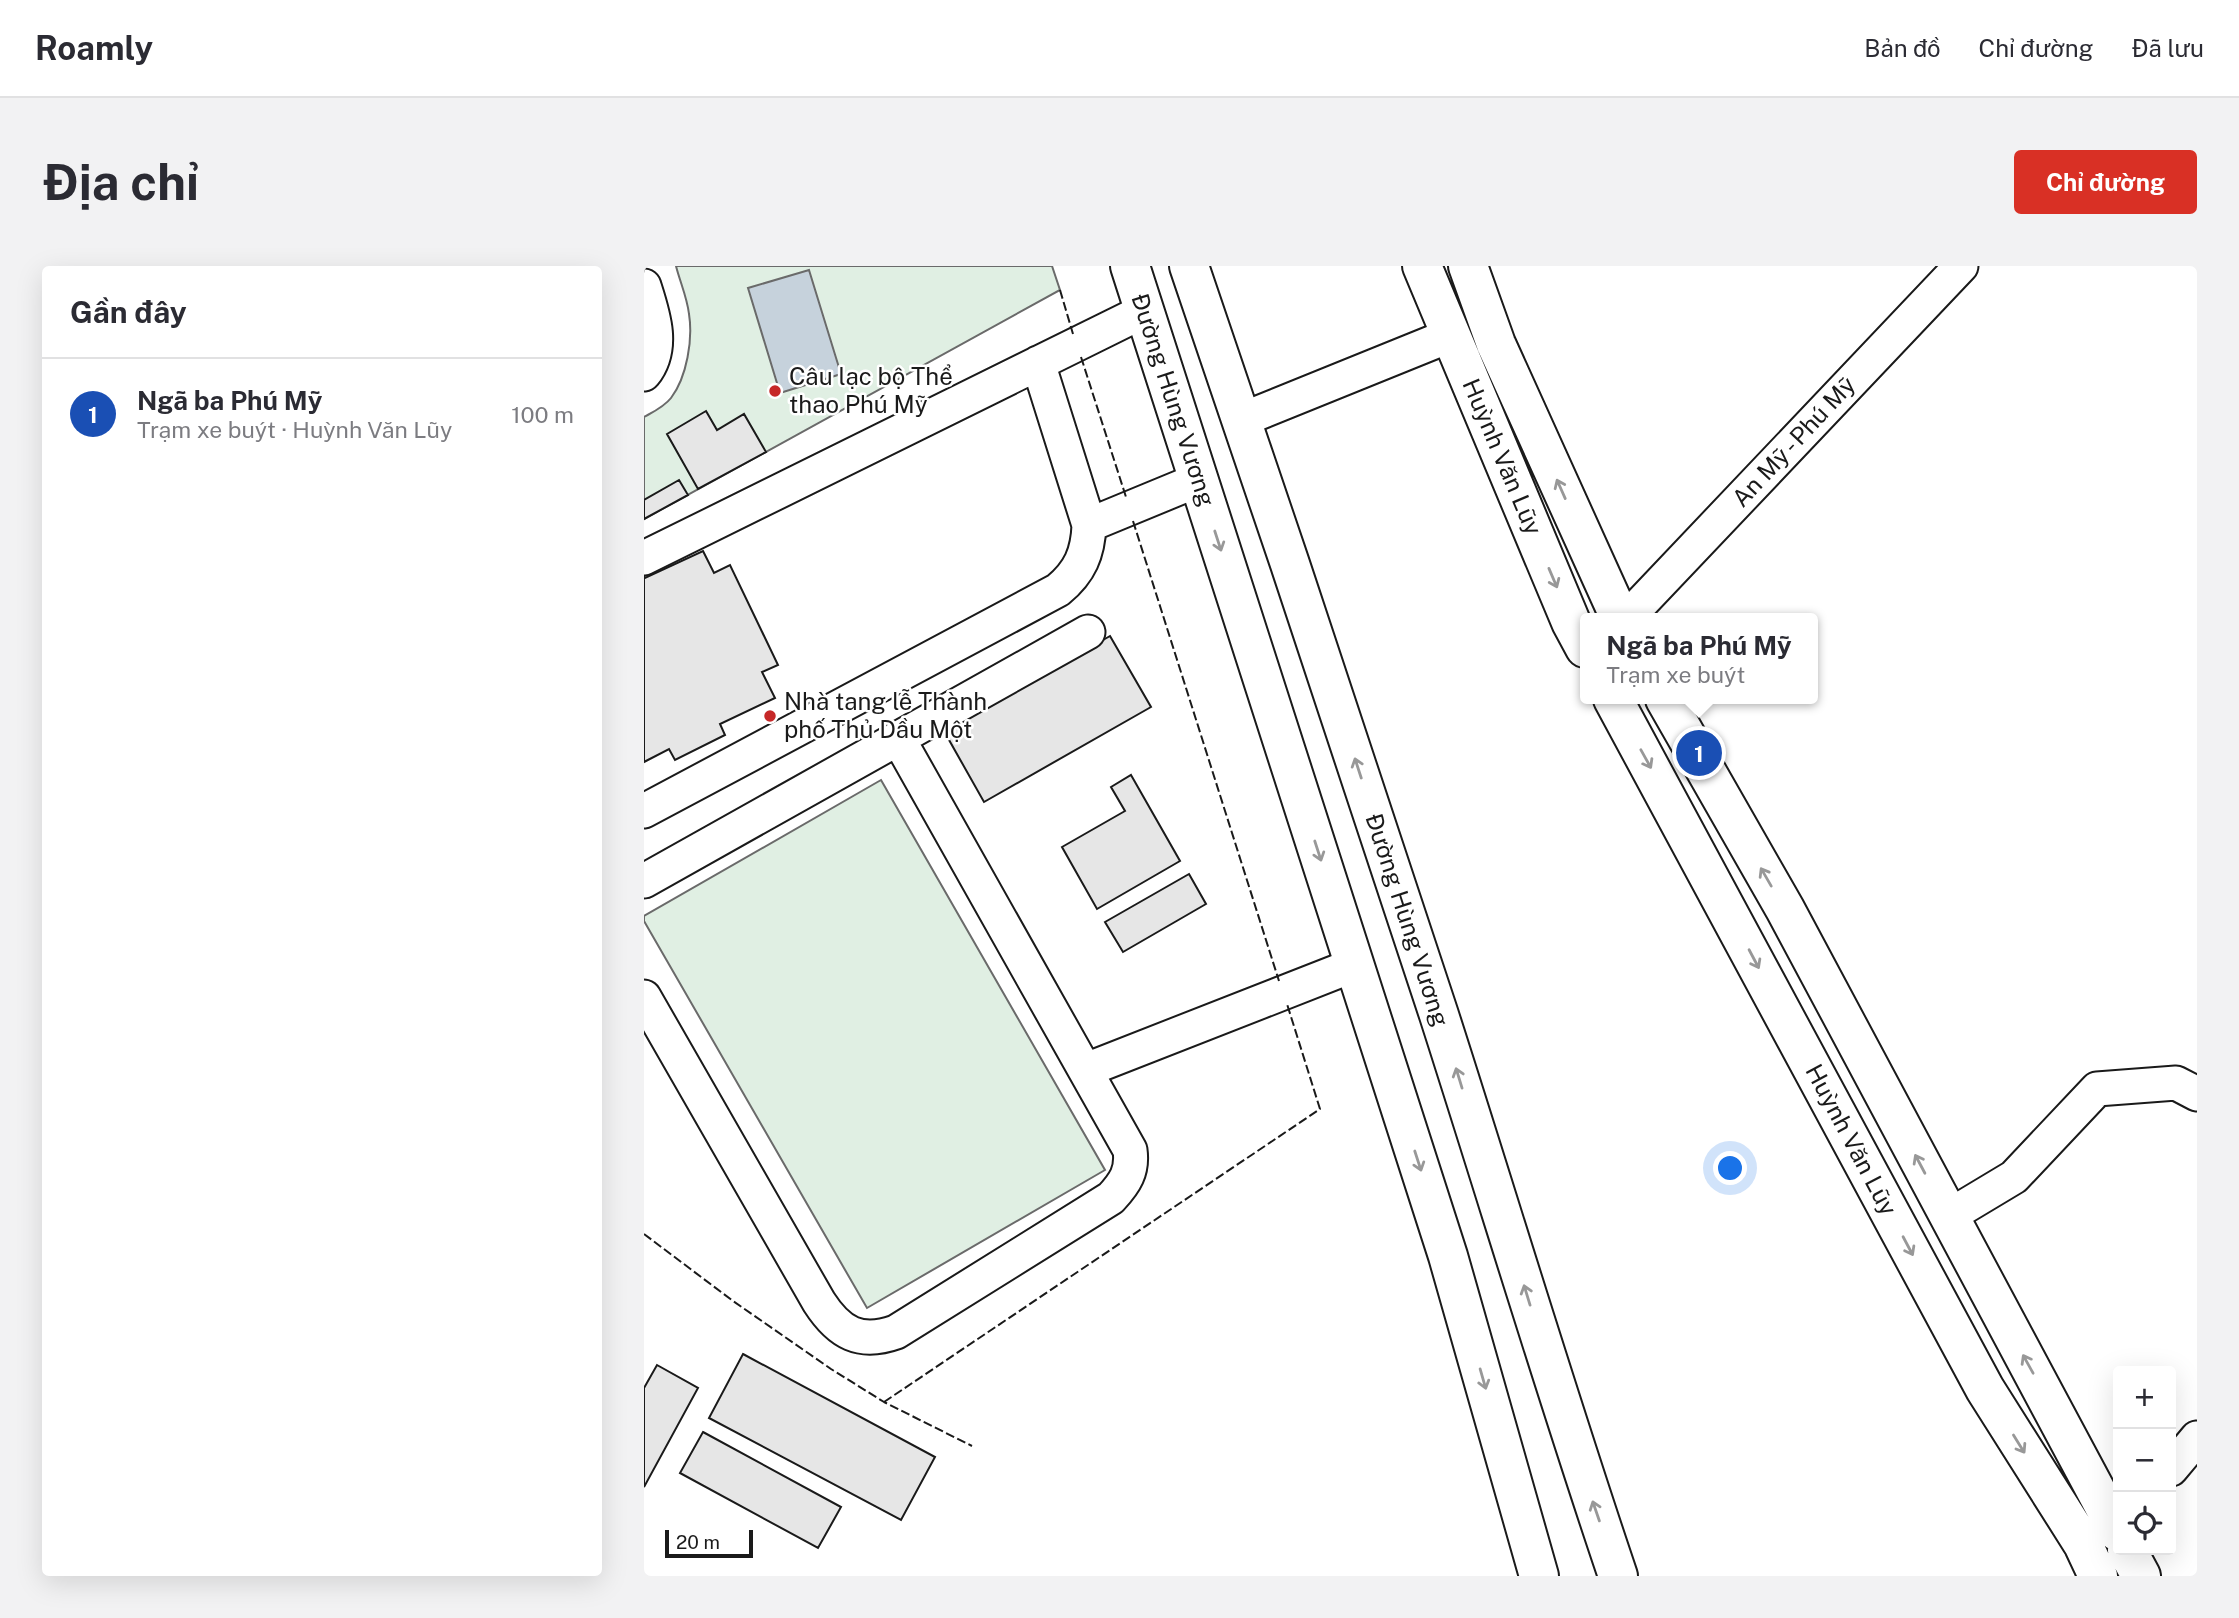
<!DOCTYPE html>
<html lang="vi">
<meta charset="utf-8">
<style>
body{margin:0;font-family:"Public Sans",sans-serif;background:#f2f2f3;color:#2b2b33}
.controls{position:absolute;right:21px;bottom:21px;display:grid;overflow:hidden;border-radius:7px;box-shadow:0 7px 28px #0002}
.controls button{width:63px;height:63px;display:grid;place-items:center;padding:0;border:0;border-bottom:2px solid #e1e1e2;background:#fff;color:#2b2b33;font:35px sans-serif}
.scale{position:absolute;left:21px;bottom:18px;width:88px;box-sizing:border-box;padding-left:7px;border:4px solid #1a1a1a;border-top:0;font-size:19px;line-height:24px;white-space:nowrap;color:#1a1a1a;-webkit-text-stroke:5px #fff;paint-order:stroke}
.you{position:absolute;left:1087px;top:903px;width:24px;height:24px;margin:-18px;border:5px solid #fff;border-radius:50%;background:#1a73e8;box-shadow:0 0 0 10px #1a73e833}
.badge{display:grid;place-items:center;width:46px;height:46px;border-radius:50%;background:#d93025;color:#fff;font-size:23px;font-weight:700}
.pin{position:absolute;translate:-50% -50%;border:4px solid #fff;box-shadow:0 2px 7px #0006}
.popup{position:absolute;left:936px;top:347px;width:238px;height:91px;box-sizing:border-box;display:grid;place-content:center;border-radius:7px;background:#fff;filter:drop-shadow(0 2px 5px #0005);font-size:23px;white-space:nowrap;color:#7c7c81}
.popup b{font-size:26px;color:#2b2b33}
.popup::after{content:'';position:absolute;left:50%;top:100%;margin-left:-14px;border:14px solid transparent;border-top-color:#fff}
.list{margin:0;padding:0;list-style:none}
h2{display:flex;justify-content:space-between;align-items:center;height:91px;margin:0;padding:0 28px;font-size:30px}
h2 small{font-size:23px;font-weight:400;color:#7c7c81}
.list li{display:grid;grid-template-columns:46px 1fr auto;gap:21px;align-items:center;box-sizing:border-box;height:112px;padding:0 28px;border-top:2px solid #e1e1e2}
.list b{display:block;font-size:26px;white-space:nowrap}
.list p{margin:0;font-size:23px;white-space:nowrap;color:#7c7c81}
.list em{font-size:23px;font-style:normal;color:#7c7c81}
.icon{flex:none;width:38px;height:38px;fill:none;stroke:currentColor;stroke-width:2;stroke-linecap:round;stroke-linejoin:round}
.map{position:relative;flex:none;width:1553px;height:1310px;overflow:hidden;border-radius:7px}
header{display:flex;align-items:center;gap:42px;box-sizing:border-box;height:98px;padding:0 35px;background:#fff;border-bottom:2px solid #e1e1e2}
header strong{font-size:33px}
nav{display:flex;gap:38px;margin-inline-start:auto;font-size:24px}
.intro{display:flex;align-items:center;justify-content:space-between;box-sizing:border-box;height:168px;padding:0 42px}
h1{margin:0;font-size:49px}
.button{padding:18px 32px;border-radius:7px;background:#d93025;color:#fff;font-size:24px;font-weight:700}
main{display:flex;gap:42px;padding:0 42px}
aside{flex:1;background:#fff;border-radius:7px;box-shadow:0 7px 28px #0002}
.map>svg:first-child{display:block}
</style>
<header>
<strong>Roamly</strong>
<nav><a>Bản đồ</a><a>Chỉ đường</a><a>Đã lưu</a></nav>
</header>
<div class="intro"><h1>Địa chỉ</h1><a class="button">Chỉ đường</a></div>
<main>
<aside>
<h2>Gần đây<small></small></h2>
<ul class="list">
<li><span class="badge" style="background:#1a4fb4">1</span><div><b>Ngã ba Phú Mỹ</b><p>Trạm xe buýt · Huỳnh Văn Lũy</p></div><em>100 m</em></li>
</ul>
</aside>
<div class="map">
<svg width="1553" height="1310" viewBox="0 0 1553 1310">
<rect width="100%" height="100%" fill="#fff"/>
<path fill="#e0efe3" stroke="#6a6a6a" stroke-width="2" d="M32 0H408L416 24 0 253V151C9 146 20 141 27 132 43 111 49 73 45 48 43 31 36 16 32 0Z
M237 514 461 904 223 1042 0 655V650Z"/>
<path fill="#c6d2dc" stroke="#6a6a6a" stroke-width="2" d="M165 4 197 108 136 127 104 22Z"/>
<path fill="#e6e6e6" stroke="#1a1a1a" stroke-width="2" d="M62 145 73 164 100 148 122 186 54 223 23 168Z
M35 214 44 229 0 253V234Z
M59 285 70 307 86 299 134 399 118 406 131 432 76 458 81 469 31 494 25 483 0 496V310L1 312Z
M466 370 507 441 340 536 300 465Z
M487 509 536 595 453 643 418 581 481 545 467 521Z
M545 608 562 638 479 686 461 656Z
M99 1088 291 1191 257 1254 65 1152Z
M13 1099 54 1122 0 1221V1122Z
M59 1166 197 1241 174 1282 36 1207Z"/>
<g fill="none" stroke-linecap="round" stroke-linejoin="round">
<defs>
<path id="minor" d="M0 20C9 48 21 82 0 108
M597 154 807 69
M445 259 554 214
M0 292 500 45
M983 352 1317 0
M0 545 414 324C436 306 444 287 445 259L394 97
M0 615 444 366
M0 731 175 1036C195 1067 216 1079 252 1066L467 932C481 917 489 905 486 884L254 472
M442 804 710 699
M1305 950 1370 911 1453 823 1532 817 1553 828
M1527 1203 1553 1172"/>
<path id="major" d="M486 0 804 990 895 1310
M545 0C630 249 714 499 795 749 855 936 911 1124 974 1310
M778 0 927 356 941 382
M824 0 852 78 976 352
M969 433 1341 1123 1439 1278 1454 1310
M1021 433 1141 643 1474 1266
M1483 1284 1497 1310"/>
</defs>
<use href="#minor" stroke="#1a1a1a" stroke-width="37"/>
<use href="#major" stroke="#1a1a1a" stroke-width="42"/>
<use href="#minor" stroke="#fff" stroke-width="33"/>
<use href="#major" stroke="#fff" stroke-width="38"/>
<path stroke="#1a1a1a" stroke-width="2" stroke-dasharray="9 3.5" stroke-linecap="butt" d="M416 24 429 68
M437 91 482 231
M489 255 635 715
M0 968 89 1035 187 1103 240 1136 328 1180
M240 1136 676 843 643 738"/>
</g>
<defs><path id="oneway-shaft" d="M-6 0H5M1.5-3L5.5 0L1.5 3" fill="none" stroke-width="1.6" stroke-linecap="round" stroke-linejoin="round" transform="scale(1.75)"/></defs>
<g stroke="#989898">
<use href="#oneway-shaft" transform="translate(917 223) rotate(-114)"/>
<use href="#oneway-shaft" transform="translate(574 275) rotate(72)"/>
<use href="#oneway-shaft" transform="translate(909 312) rotate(67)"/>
<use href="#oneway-shaft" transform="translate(1002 493) rotate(61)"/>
<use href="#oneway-shaft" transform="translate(714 502) rotate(-108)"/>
<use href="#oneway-shaft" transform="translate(674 585) rotate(72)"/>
<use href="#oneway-shaft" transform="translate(1122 611) rotate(-120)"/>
<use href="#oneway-shaft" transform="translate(1110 693) rotate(62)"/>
<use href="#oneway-shaft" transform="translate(815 812) rotate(-107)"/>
<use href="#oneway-shaft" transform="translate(774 895) rotate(72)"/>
<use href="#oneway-shaft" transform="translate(1276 898) rotate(-118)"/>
<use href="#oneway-shaft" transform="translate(1264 980) rotate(62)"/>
<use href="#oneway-shaft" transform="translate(883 1029) rotate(-107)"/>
<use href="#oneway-shaft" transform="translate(1384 1098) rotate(-119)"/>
<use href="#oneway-shaft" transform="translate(839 1113) rotate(74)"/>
<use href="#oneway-shaft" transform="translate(1375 1178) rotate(58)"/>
<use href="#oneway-shaft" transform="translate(952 1245) rotate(-109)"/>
</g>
<g fill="#c62828" stroke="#fff" stroke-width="2.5">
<circle cx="131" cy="125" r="7"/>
<circle cx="126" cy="450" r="7"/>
</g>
<g text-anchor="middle" stroke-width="5" stroke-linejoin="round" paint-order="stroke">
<g font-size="24" fill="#1a1a1a" stroke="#fff" text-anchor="start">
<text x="145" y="119">Câu lạc bộ Thể<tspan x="145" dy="28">thao Phú Mỹ</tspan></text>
<text x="140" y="444">Nhà tang lễ Thành<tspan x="140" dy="28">phố Thủ Dầu Một</tspan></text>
</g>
<g font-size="24" fill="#1a1a1a" stroke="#fff">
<text transform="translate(529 134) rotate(72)" y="8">Đường Hùng Vương</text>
<text transform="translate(1150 176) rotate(-47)" y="8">An Mỹ - Phú Mỹ</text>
<text transform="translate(858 191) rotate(67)" y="8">Huỳnh Văn Lũy</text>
<text transform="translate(763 654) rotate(72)" y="8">Đường Hùng Vương</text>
<text transform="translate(1207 874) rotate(62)" y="8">Huỳnh Văn Lũy</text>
</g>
</g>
</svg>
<div class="controls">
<button>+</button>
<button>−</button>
<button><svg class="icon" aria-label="locate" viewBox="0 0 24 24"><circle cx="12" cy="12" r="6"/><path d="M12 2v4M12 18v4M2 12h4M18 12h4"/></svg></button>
</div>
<div class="scale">20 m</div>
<div class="you"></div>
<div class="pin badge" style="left:1055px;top:487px;background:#1a4fb4">1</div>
<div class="popup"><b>Ngã ba Phú Mỹ</b>Trạm xe buýt</div>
</div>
</main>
